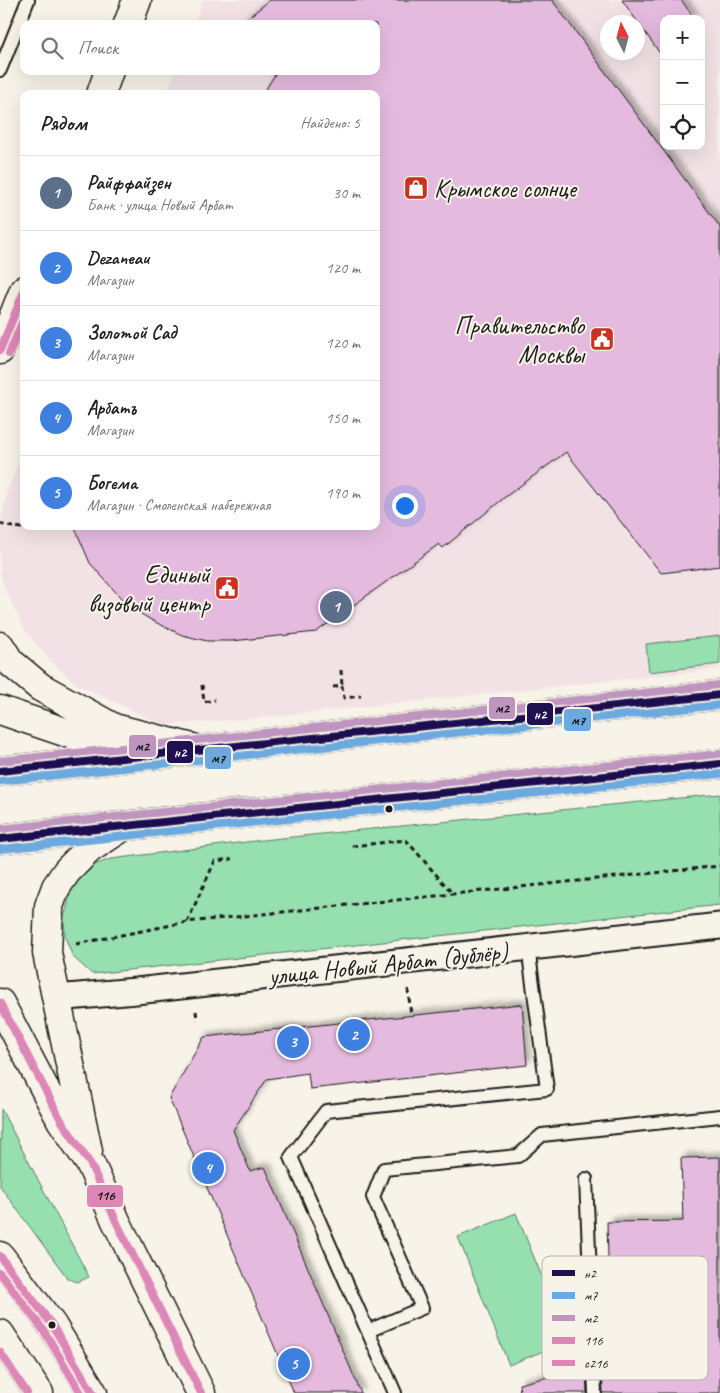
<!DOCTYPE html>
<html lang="ru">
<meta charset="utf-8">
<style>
body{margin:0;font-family:Caveat,sans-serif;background:#f2f2f2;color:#202124}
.controls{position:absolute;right:15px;top:15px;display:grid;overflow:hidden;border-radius:10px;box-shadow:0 5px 20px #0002}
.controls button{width:45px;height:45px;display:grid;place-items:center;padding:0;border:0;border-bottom:1px solid #e0e0e0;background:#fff;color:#202124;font:25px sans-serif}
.compass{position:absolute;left:600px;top:15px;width:45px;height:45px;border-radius:50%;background:#fff;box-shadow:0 5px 20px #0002;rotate:354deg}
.you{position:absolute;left:404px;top:505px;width:18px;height:18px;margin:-12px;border:4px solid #fff;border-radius:50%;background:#1a73e8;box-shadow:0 0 0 8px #1a73e833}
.badge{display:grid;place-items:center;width:32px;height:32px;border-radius:50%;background:#7c3aed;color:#fff;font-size:16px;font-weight:700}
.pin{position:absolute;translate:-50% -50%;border:2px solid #fff;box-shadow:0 1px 5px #0006}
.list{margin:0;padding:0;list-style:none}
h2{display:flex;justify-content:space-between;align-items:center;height:65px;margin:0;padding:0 20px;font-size:21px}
h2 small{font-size:16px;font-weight:400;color:#757577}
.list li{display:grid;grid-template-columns:32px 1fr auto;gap:15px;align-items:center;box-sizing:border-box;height:75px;padding:0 20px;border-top:1px solid #e0e0e0}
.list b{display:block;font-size:19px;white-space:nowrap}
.list p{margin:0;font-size:16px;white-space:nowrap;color:#757577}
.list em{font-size:16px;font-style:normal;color:#757577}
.icon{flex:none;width:28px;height:28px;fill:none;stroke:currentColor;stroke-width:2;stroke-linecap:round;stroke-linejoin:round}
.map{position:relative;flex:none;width:720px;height:1393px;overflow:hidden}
.search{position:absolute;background:#fff;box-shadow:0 5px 20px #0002;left:20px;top:20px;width:360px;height:55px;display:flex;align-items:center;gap:12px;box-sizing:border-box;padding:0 18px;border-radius:10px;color:#757577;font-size:19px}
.panel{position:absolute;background:#fff;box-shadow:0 5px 20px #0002;left:20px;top:90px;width:360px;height:440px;border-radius:10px}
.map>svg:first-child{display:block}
</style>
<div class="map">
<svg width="720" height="1393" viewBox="0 0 720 1393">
<defs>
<filter id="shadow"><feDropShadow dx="4.5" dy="-4.5" stdDeviation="2.5" flood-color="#0004"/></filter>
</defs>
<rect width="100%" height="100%" fill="#f7f3e8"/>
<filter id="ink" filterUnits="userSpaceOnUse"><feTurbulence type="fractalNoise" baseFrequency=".02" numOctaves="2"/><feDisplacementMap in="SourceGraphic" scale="10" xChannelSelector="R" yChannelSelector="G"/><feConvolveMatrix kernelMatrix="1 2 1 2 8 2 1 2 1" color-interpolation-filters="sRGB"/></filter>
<g filter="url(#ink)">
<path fill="#f2e2e5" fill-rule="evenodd" d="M203 0H720V669L247 719 163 725 76 684 50 660 26 632 2 583 0 566V524L8 489 24 449V526H376V94H166L175 71H376V24H194ZM664 19H701V146H664ZM608 22H638V52H608Z"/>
<path fill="#96dfae" stroke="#597e65" d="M720 636V664L649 672 646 644Z
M720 794V905L92 974 73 957 65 937 64 918 72 887 88 867 111 859 262 840Z
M1 1109 89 1277 78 1282 68 1279 0 1186Z
M516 1213 568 1341 509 1365 458 1237Z"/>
<path fill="#e5badf" stroke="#1c1c1c" filter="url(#shadow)" d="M270 0H552L720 227V566L661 573 566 452 505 497 443 548 439 544 316 632 232 641H207L182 635 151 620 128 606 90 563 74 526H376V94H263L277 71H376V24H240Z
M622 0H681L695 19H664V59Z
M522 1004 527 1065 310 1089 308 1073 267 1079 233 1130 250 1171 265 1167 361 1393H294L169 1098 204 1037Z
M720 1157V1393H603L602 1364 611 1362 607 1222 683 1221 681 1158Z
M586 1368 587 1393H520L519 1384Z"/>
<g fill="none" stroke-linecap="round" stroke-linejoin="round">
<defs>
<path id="lane" d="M0 70 28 0
M586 1179 595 1393
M368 1331 422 1308 373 1197 384 1169 518 1156 542 1135 720 1116
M395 1393 291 1157 326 1111 547 1089 528 947"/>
<path id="street" d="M56 998 136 991 720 926"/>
<path id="secondary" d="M128 24 137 0
M101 94 109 71
M0 350 24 290
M0 646 10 662 40 687 114 728 197 749
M0 710 135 756
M0 1003 61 1120 91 1165 116 1221 201 1393
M88 1151 47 953 49 906 56 887 67 871 89 849 124 826
M0 1256 52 1325 93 1393
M0 1334 39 1393"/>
<path id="primary" d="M0 771 720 695
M0 839 720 764"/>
</defs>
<use href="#lane" stroke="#1c1c1c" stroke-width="16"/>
<use href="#street" stroke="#1c1c1c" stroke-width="29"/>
<use href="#secondary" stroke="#1c1c1c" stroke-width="31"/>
<use href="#primary" stroke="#1c1c1c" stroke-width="31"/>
<path stroke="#1c1c1c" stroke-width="3" stroke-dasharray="5 4" stroke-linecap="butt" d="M0 523 5 526 31 529
M341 670 342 686
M202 685 204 702 215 700
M333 687 342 686 344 698 361 696
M352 846 406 840 452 893
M187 922 215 861 232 859
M76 944 187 922 720 866
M408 989 411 1015
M196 1011 197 1020"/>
<use href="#lane" stroke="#f7f3e8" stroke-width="12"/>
<use href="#street" stroke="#f7f3e8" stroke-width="25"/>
<use href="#secondary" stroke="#f7f3e8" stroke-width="28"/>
<use href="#primary" stroke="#f7f3e8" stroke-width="28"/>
<defs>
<path id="bus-1" d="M0 771 720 695
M0 839 720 764"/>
<path id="bus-2" d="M1 781 720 705
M1 849 720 774"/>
<path id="bus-3" d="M0 761 719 685
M0 829 719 754"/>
<path id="bus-4" d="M0 350 24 291
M0 1003 61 1120 91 1165 116 1221 201 1393
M0 1256 52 1325 93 1393"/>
<path id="bus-5" d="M9 354 24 318
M0 1273 44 1331 81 1393
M0 1352 27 1393"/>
</defs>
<use href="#bus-1" stroke="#f7f3e8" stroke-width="11"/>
<use href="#bus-2" stroke="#f7f3e8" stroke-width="11"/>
<use href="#bus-3" stroke="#f7f3e8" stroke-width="11"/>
<use href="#bus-4" stroke="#f7f3e8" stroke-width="11"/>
<use href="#bus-5" stroke="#f7f3e8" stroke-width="11"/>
<use href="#bus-1" stroke="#1f1051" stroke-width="8"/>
<use href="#bus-2" stroke="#6ca9df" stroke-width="8"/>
<use href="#bus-3" stroke="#be95be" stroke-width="8"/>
<use href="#bus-4" stroke="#dd87b7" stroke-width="8"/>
<use href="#bus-5" stroke="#dd87b7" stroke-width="8"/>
</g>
</g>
<defs>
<symbol id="shop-square" viewBox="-11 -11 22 22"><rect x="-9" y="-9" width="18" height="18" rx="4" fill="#c8321e" stroke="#f7f3e8"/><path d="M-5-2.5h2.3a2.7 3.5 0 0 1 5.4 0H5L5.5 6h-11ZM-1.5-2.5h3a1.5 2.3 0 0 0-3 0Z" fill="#fff"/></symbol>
<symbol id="civic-square" viewBox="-11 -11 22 22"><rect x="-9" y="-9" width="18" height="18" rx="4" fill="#c8321e" stroke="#f7f3e8"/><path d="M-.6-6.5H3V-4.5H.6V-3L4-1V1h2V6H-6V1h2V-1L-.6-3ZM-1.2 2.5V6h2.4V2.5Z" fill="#fff"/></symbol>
</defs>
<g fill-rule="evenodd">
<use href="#shop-square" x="402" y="174" width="28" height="28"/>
<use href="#civic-square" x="588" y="325" width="28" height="28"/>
<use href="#civic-square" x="213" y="574" width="28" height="28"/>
</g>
<g fill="#1c1c1c" stroke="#f7f3e8" stroke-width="2">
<circle cx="389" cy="809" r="4.5"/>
<circle cx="52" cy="1325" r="4.5"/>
</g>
<g text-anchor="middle" stroke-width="4" stroke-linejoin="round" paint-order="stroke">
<g font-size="25" fill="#1c1c1c" stroke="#f7f3e8" text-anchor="end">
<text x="434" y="197" text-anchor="start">Крымское солнце</text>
<text x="584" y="334">Правительство<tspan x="584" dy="29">Москвы</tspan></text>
<text x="210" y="583">Единый<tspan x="210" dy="29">визовый центр</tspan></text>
</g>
<g font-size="25" fill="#1c1c1c" stroke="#f7f3e8">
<text transform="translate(388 963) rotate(-6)" y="9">улица Новый Арбат (дублёр)</text>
</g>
</g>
<rect x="542" y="1256" width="166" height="124" rx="8" fill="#f7f3e8" stroke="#b5b2ab" stroke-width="1"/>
<rect x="552" y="1270" width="23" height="6" fill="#1f1051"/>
<rect x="552" y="1292" width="23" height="7" fill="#6ca9df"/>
<rect x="552" y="1315" width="23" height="6" fill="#be95be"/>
<rect x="552" y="1337" width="23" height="7" fill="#dd87b7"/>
<rect x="552" y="1360" width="23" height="6" fill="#dd87b7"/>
<g font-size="14" fill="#1c1c1c">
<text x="584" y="1278">н2</text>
<text x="584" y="1300">м7</text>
<text x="584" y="1323">м2</text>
<text x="584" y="1345">116</text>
<text x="584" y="1368">с216</text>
</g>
<g stroke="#f7f3e8" stroke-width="2">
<rect x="488" y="696" width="28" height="24" rx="5" fill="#be95be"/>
<rect x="526" y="702" width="28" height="24" rx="5" fill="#1f1051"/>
<rect x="563" y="708" width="29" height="24" rx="5" fill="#6ca9df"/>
<rect x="128" y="734" width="29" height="24" rx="5" fill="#be95be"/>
<rect x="166" y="740" width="28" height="24" rx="5" fill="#1f1051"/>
<rect x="204" y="746" width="28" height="24" rx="5" fill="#6ca9df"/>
<rect x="86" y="1184" width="38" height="24" rx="5" fill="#dd87b7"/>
</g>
<g font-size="14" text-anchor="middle" font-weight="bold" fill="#fff">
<text x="540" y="719">н2</text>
<text x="180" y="757">н2</text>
</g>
<g font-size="14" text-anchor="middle" font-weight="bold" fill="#111">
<text x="502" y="713">м2</text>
<text x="578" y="725">м7</text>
<text x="142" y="751">м2</text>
<text x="218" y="763">м7</text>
<text x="105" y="1200">116</text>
</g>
</svg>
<div class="controls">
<button>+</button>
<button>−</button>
<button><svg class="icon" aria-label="locate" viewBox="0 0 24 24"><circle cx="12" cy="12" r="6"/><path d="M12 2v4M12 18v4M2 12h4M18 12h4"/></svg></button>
</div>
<svg class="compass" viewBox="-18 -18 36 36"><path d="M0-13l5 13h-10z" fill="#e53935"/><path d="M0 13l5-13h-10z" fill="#757577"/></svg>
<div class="you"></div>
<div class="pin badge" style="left:336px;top:607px;background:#5c6f8a">1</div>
<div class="pin badge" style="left:354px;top:1035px;background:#3f7fe0">2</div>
<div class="pin badge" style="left:293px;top:1042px;background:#3f7fe0">3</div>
<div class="pin badge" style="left:208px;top:1168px;background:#3f7fe0">4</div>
<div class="pin badge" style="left:294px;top:1364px;background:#3f7fe0">5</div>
<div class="search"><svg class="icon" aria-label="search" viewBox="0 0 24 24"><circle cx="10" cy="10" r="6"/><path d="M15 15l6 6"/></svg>Поиск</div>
<section class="panel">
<h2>Рядом<small>Найдено: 5</small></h2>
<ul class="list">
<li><span class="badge" style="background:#5c6f8a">1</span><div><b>Райффайзен</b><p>Банк · улица Новый Арбат</p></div><em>30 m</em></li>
<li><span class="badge" style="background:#3f7fe0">2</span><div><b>Dezaneau</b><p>Магазин</p></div><em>120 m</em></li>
<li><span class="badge" style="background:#3f7fe0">3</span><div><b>Золотой Сад</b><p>Магазин</p></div><em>120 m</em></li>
<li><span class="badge" style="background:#3f7fe0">4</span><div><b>Арбатъ</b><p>Магазин</p></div><em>150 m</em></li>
<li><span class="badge" style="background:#3f7fe0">5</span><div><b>Богема</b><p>Магазин · Смоленская набережная</p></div><em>190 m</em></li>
</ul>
</section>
</div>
